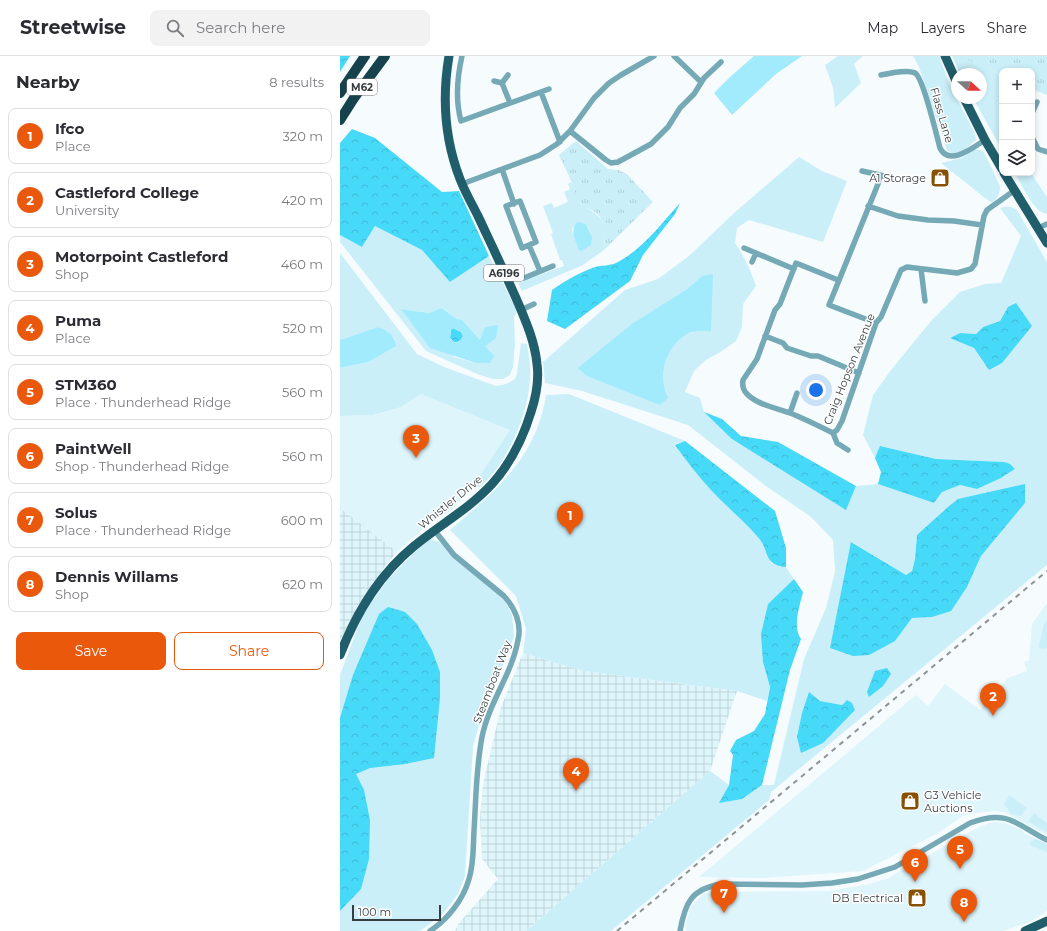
<!DOCTYPE html>
<meta charset="utf-8">
<style>
body{margin:0;font-family:Montserrat,sans-serif;background:#f2f2f3;color:#2b2b33}
.controls{position:absolute;right:12px;top:12px;display:grid;overflow:hidden;border-radius:8px;box-shadow:0 2px 6px #0003}
.controls button{width:36px;height:36px;display:grid;place-items:center;padding:0;border:0;border-bottom:1px solid #e1e1e2;background:#fff;color:#2b2b33;font:20px sans-serif}
.compass{position:absolute;left:611px;top:12px;width:36px;height:36px;border-radius:50%;background:#fff;box-shadow:0 2px 6px #0003;rotate:111deg}
.scale{position:absolute;left:12px;bottom:10px;width:89px;box-sizing:border-box;padding-left:4px;border:2px solid #373d3f;border-top:0;font-size:11px;line-height:14px;white-space:nowrap;color:#373d3f;-webkit-text-stroke:3px #fff;paint-order:stroke}
.you{position:absolute;left:476px;top:334px;width:14px;height:14px;margin:-10px;border:3px solid #fff;border-radius:50%;background:#1a73e8;box-shadow:0 0 0 6px #1a73e833}
.badge{display:grid;place-items:center;width:26px;height:26px;border-radius:50%;background:#ea580c;color:#fff;font-size:13px;font-weight:700}
.pin{position:absolute;translate:-50% -33px;filter:drop-shadow(0 1px 2px #0008)}
.pin::after{content:'';position:absolute;top:21px;width:14px;height:12px;background:inherit;clip-path:polygon(0 0,100% 0,50% 100%)}
.list{margin:0;padding:0;list-style:none}
h2{display:flex;justify-content:space-between;align-items:center;height:52px;margin:0;padding:0 16px;font-size:17px}
h2 small{font-size:13px;font-weight:400;color:#7c7c81}
.list li{display:grid;grid-template-columns:26px 1fr auto;gap:12px;align-items:center;box-sizing:border-box;height:56px;margin:0 8px 8px;padding:0 8px;border:1px solid #e1e1e2;border-radius:8px}
.list b{display:block;font-size:15px;white-space:nowrap}
.list p{margin:0;font-size:13px;white-space:nowrap;color:#7c7c81}
.list em{font-size:13px;font-style:normal;color:#7c7c81}
.actions{display:flex;gap:8px;padding:12px 16px}
.actions a{flex:1;padding:9px 0;border:1px solid #ea580c;border-radius:8px;text-align:center;font-size:14px;color:#ea580c}
.actions .main{background:#ea580c;color:#fff}
.icon{flex:none;width:22px;height:22px;fill:none;stroke:currentColor;stroke-width:2;stroke-linecap:round;stroke-linejoin:round}
.map{position:relative;flex:none;width:707px;height:875px;overflow:hidden}
header{display:flex;align-items:center;gap:24px;box-sizing:border-box;height:56px;padding:0 20px;background:#fff;border-bottom:1px solid #e1e1e2}
header strong{font-size:19px}
nav{display:flex;gap:22px;margin-inline-start:auto;font-size:14px}
.search{width:280px;height:36px;background:#f2f2f3;display:flex;align-items:center;gap:10px;box-sizing:border-box;padding:0 14px;border-radius:8px;color:#7c7c81;font-size:15px}
main{display:flex}
aside{flex:1;background:#fff}
.map>svg:first-child{display:block}
</style>
<header>
<strong>Streetwise</strong>
<div class="search"><svg class="icon" aria-label="search" viewBox="0 0 24 24"><circle cx="10" cy="10" r="6"/><path d="M15 15l6 6"/></svg>Search here</div>
<nav><a>Map</a><a>Layers</a><a>Share</a></nav>
</header>
<main>
<aside>
<h2>Nearby<small>8 results</small></h2>
<ul class="list">
<li><span class="badge">1</span><div><b>Ifco</b><p>Place</p></div><em>320 m</em></li>
<li><span class="badge">2</span><div><b>Castleford College</b><p>University</p></div><em>420 m</em></li>
<li><span class="badge">3</span><div><b>Motorpoint Castleford</b><p>Shop</p></div><em>460 m</em></li>
<li><span class="badge">4</span><div><b>Puma</b><p>Place</p></div><em>520 m</em></li>
<li><span class="badge">5</span><div><b>STM360</b><p>Place · Thunderhead Ridge</p></div><em>560 m</em></li>
<li><span class="badge">6</span><div><b>PaintWell</b><p>Shop · Thunderhead Ridge</p></div><em>560 m</em></li>
<li><span class="badge">7</span><div><b>Solus</b><p>Place · Thunderhead Ridge</p></div><em>600 m</em></li>
<li><span class="badge">8</span><div><b>Dennis Willams</b><p>Shop</p></div><em>620 m</em></li>
</ul>
<div class="actions"><a class="main">Save</a><a>Share</a></div>
</aside>
<div class="map">
<svg width="707" height="875" viewBox="0 0 707 875">
<defs>
<pattern id="industrial-grid" width="8" height="8" patternUnits="userSpaceOnUse"><rect width="8" height="8" fill="#ddf5fb"/><path d="M0 4h8M4 0v8" fill="none" stroke="#bed3d8"/></pattern>
<pattern id="forest-crowns" width="20" height="18" patternUnits="userSpaceOnUse"><rect width="20" height="18" fill="#46d9f8"/><path d="M2 6a3 3 0 1 1 6 0M12 15a3 3 0 1 1 6 0" fill="none" stroke="#3ebbd6"/></pattern>
<pattern id="park-tufts" width="24" height="20" patternUnits="userSpaceOnUse"><rect width="24" height="20" fill="#caeff9"/><path d="M3 7l-1-3M5 7V3M7 7l1-3M15 17l-1-3M17 17v-4M19 17l1-3" fill="none" stroke="#aeced6"/></pattern>
</defs>
<rect width="100%" height="100%" fill="#f6fcfe"/>
<path fill="#ddf5fb" d="M81 338 171 374 134 429 112 454 91 466 57 496 0 452V360L34 359 61 351Z
M707 547V779L664 756 654 755 635 757 623 760 596 778 523 815 422 822 359 821 576 639 588 650 605 628 640 654 668 622 687 615 684 606 689 604 692 568Z
M654 766 665 767 682 774 684 777 707 788V855L690 866 663 875H346L345 869 351 850 365 837 380 836 488 835 526 829 548 822 637 772 649 767Z"/>
<path fill="url(#industrial-grid)" d="M0 452 57 496 45 510 14 560 0 588Z
M183 597 244 615 397 635 370 715 186 875H115L119 867 158 823 142 803 140 762 143 728 161 651Z"/>
<path fill="#caeff9" fill-rule="evenodd" d="M498 0H523L514 8 521 27 495 52 493 32 485 9Z
M573 0H599L609 27 635 78 636 84 623 95 612 98 607 94 579 11Z
M612 0H628L629 4 662 19V66L659 69 662 73V94L633 42H641V18H620Z
M634 94H640L644 96 660 130C660 138 658 142 652 147L645 142 601 107 622 102Z
M459 101 482 115 507 125 483 186 409 164 397 172 395 187C404 200 411 215 416 230L403 248 402 271 396 285 382 295 366 304 354 315 345 336 360 342 364 356 506 453 516 430 538 428 594 447 602 436 620 429 637 433 661 422 675 413 664 406 596 403 541 390 535 402 523 379 533 339 551 314 591 265 620 236 645 228 661 227 681 180 660 152C667 150 671 150 677 154L707 206V509L431 736 429 744 271 875H186L370 715 389 729 380 746 402 743 422 729H434L464 603 486 552 495 515 493 484 471 461 426 430 348 369 242 335 205 327 203 306 285 234 318 223 349 200 394 157ZM362 220 353 276C350 278 345 279 342 281 323 295 319 323 328 342L293 267 347 233ZM668 251 649 314 634 292 610 282 620 277 636 278 643 271 660 265ZM685 447 641 500 627 531 592 561 572 562 555 585 512 486 566 519 572 515 575 503 577 479ZM469 636 480 645 502 649 506 644 483 687Z
M675 117H691L707 141V158C693 156 682 129 675 117Z
M231 126 235 133 238 146C263 162 267 163 264 194L243 209 182 235 178 227 224 210 222 204H220L211 178 213 177 203 150 212 147 214 152 228 146 224 136 230 133 228 128ZM233 171H248L252 181 237 190 232 174Z
M35 170 82 194 110 226 149 200 177 255 174 261 175 288 173 311 170 319 163 323H153L137 318 86 295 0 186V179L22 191ZM103 252 115 262 122 264 145 290 150 307H136L114 301 62 253 89 257Z
M0 197 77 298 104 311 156 330 166 328 175 323 177 317 181 287 187 288C189 300 191 312 190 324 188 359 166 411 138 432L134 429 170 374 81 338 61 351 33 359 0 360V312L28 306 55 283 48 275 38 271 0 284Z
M229 338 345 385 335 388 399 461 419 481 431 507 437 510 446 511 454 523 428 548 423 606 430 631 427 645 397 635 244 615 183 597 186 573 176 540 110 474C156 434 196 403 206 339Z
M90 483 99 486 155 535 165 545 172 559 174 580 168 599 148 638 133 690 125 820 118 838 101 860 80 875H0V619L23 558 49 522 78 493Z
M707 564V592L702 593 699 591V589L704 568Z
M669 739 687 752 681 760 671 758 666 750 664 749Z
M694 757 707 767V776L701 773 688 765Z
M696 783 707 788V796L690 789V785L691 786Z"/>
<path fill="url(#forest-crowns)" d="M0 0H10L0 16Z
M12 73 35 82 102 136 119 135 149 200 110 226 82 194 35 170 22 191 0 179V87Z
M340 147 335 158 303 199 290 225 225 273 207 265 212 234C226 224 239 217 255 211 261 209 270 210 276 207 302 194 321 168 340 147Z
M676 247 692 270 662 307 649 314 634 292 610 282 620 277 636 278 643 271 660 265 668 251Z
M113 272 121 276 123 280C121 284 120 286 114 286L110 282 111 274Z
M364 356 382 363 401 380 438 386 516 430 506 454 392 383Z
M345 385 435 455 446 492V511C422 509 430 493 417 480 403 464 386 450 371 434 358 420 346 404 335 389Z
M540 390 596 403 664 406 670 408 675 413 661 422 637 433 620 429 602 436 594 447 538 428 541 416 535 402Z
M685 428V447L641 500 627 531 611 555 592 561 572 562 555 585 529 599 513 600 490 592 511 486 566 519 572 515 575 503 577 479 608 451 618 443Z
M454 523 463 536C460 549 452 571 461 583L450 614 422 729 402 743 379 747 389 729 393 699 390 695 396 684 414 675 425 658 430 631 423 606 421 578 428 548Z
M48 551 65 556 77 568 92 594 100 616V642L94 702 65 708 30 712 16 718 24 734 30 764 29 803 21 833 0 855V662L13 619 39 558Z
M547 612 551 618 543 630 529 641 527 636 535 615Z
M469 636 480 645 502 649 507 644 512 647 515 654 483 687 461 697 457 681 462 657Z"/>
<path fill="url(#park-tufts)" d="M628 0H707V39L692 33V15H662V19L628 4Z
M236 85 268 113 278 114 287 118 313 146 264 194C266 171 265 153 237 150 239 136 225 113 219 99Z"/>
<path fill="#a1ebfd" fill-rule="evenodd" d="M414 0H462L436 18 392 59 374 37 390 21Z
M238 166 246 168 252 181 251 189 241 195 239 194C235 185 229 172 238 166Z
M373 218 371 275C365 275 358 274 352 276 326 286 317 319 328 342L320 349 247 320 238 312 293 267 347 233 362 220Z
M102 252 115 262 122 264 140 284 145 271 158 269 156 282 145 290 154 300 150 307H136L90 292 61 253 89 257ZM113 272 121 276 123 280C121 284 119 287 114 286L110 282 111 274Z
M38 271C49 275 54 278 56 290L28 306 0 312V284Z"/>
<g fill="none" stroke-linecap="round" stroke-linejoin="round">
<path stroke="#75a9b5" stroke-width="5.5" d="M122 0C117 22 115 43 121 65L209 33
M334 0 361 26
M541 19C550 17 567 13 575 17 583 21 597 81 600 92 609 111 634 91 645 84
M154 25 162 27 168 19
M162 27 170 47
M201 36 220 86
M692 57 697 46
M230 75 266 104 271 107 278 106 311 88 328 71 340 52 354 38 364 22 381 6
M692 81 698 93 707 96
M162 113 174 148
M522 115 549 121
M122 128 200 99 217 88 230 75 254 42 269 27 281 19 314 0
M180 145 196 186 182 192 166 150Z
M528 150 558 160 588 164 614 165 642 169
M698 172 707 168
M189 189 200 215
M404 192 454 213
M412 206 416 197
M581 213 585 245
M184 222 213 210
M181 254 194 248
M536 267 489 249 538 128 540 119
M425 280 443 287 447 292 471 300H478L519 317
M450 357 457 337
M493 377 497 374 502 365 536 267 541 261 561 214 567 211 617 217 631 213 635 208 644 160 647 154 675 134
M493 377C479 370 465 363 450 357 436 352 418 349 407 338 403 334 402 330 403 324L417 303 435 254 440 248 456 207 498 224
M493 377 497 387 508 394
M90 875C108 863 123 844 129 823 134 807 133 791 134 775 136 743 136 712 142 681 149 646 172 618 178 584 182 568 175 552 164 540L114 499 95 475
M340 875C345 847 351 833 381 828L462 829 492 827 518 823 555 811 630 767C668 753 675 768 707 784"/>
<path stroke="#205e6b" stroke-width="9" d="M605 0 617 27
M624 42 645 84 662 113
M664 117 707 187
M0 599C16 557 38 520 73 491 98 470 129 453 152 428 170 408 183 382 191 356 196 341 199 323 197 308 195 287 187 268 179 249 166 219 152 190 138 160 132 148 125 136 120 123 105 84 102 41 109 0
M685 875 707 865"/>
<path stroke="#15424c" stroke-width="10" d="M0 37 25 0
M0 64 14 42 45 0"/>
<path stroke="#8d9395" stroke-width="2" stroke-dasharray="5 5" stroke-linecap="butt" d="M277 875 707 515"/>
</g>
<defs>
<symbol id="shop-square" viewBox="-11 -11 22 22"><rect x="-9" y="-9" width="18" height="18" rx="4" fill="#885003" stroke="#fff"/><path d="M-5-2.5h2.3a2.7 3.5 0 0 1 5.4 0H5L5.5 6h-11ZM-1.5-2.5h3a1.5 2.3 0 0 0-3 0Z" fill="#fff"/></symbol>
</defs>
<g fill-rule="evenodd">
<use href="#shop-square" x="589" y="111" width="22" height="22"/>
<use href="#shop-square" x="559" y="734" width="22" height="22"/>
<use href="#shop-square" x="566" y="831" width="22" height="22"/>
</g>
<g text-anchor="middle" stroke-width="3" stroke-linejoin="round" paint-order="stroke">
<g fill="#fff" stroke="#737779" stroke-width="1">
<rect x="7" y="23" width="30" height="16" rx="3"/>
<rect x="144" y="209" width="40" height="16" rx="3"/>
</g>
<g font-size="10" font-weight="bold" fill="#373d3f">
<text x="22" y="35">M62</text>
<text x="164" y="221">A6196</text>
</g>
<g font-size="11" fill="#373d3f" stroke="#fff">
<text transform="translate(602 59) rotate(74)" y="4">Flass Lane</text>
<text transform="translate(509 313) rotate(-68)" y="4">Craig Hopson Avenue</text>
<text transform="translate(110 446) rotate(-39)" y="4">Whistler Drive</text>
<text transform="translate(152 626) rotate(-69)" y="4">Steamboat Way</text>
</g>
<g font-size="11" fill="#373d3f" stroke="#fff" text-anchor="end">
<text x="586" y="126">A1 Storage</text>
<text x="584" y="743" text-anchor="start">G3 Vehicle<tspan x="584" dy="13">Auctions</tspan></text>
<text x="563" y="846">DB Electrical</text>
</g>
</g>
</svg>
<div class="controls">
<button>+</button>
<button>−</button>
<button><svg class="icon" aria-label="layers" viewBox="0 0 24 24"><path d="M12 4l9 5-9 5-9-5zM3 14l9 5 9-5"/></svg></button>
</div>
<svg class="compass" viewBox="-18 -18 36 36"><path d="M0-13l5 13h-10z" fill="#e53935"/><path d="M0 13l5-13h-10z" fill="#7c7c81"/></svg>
<div class="scale">100 m</div>
<div class="you"></div>
<div class="pin badge" style="left:230px;top:479px">1</div>
<div class="pin badge" style="left:653px;top:660px">2</div>
<div class="pin badge" style="left:76px;top:402px">3</div>
<div class="pin badge" style="left:236px;top:735px">4</div>
<div class="pin badge" style="left:620px;top:813px">5</div>
<div class="pin badge" style="left:575px;top:826px">6</div>
<div class="pin badge" style="left:384px;top:857px">7</div>
<div class="pin badge" style="left:624px;top:866px">8</div>
</div>
</main>
